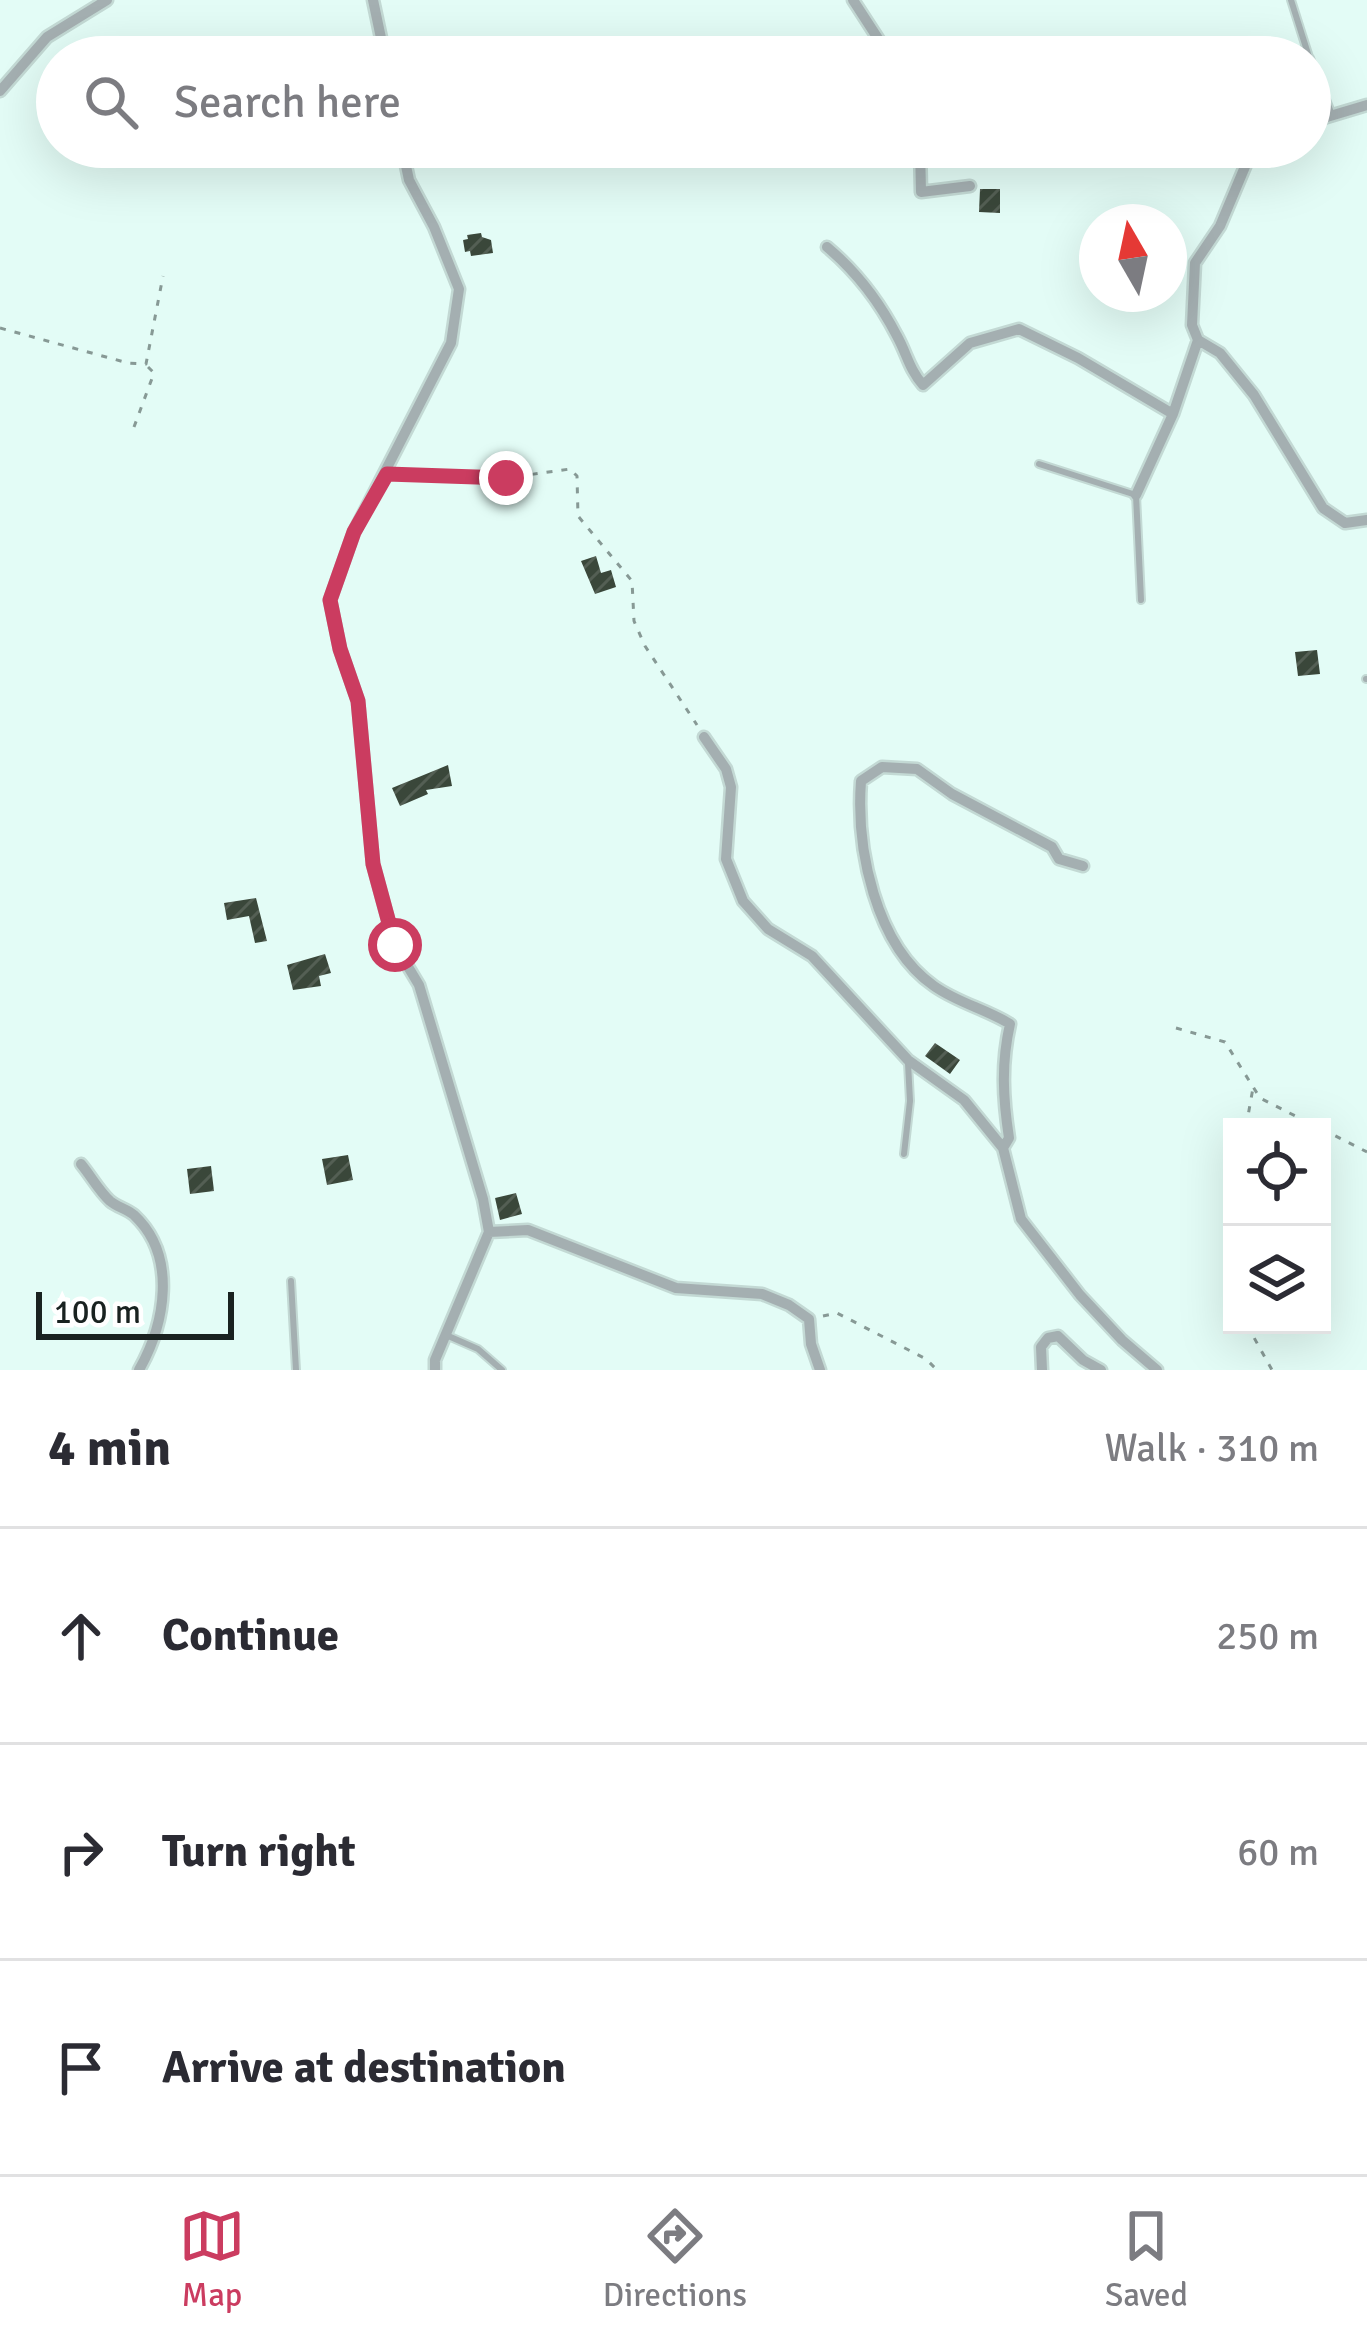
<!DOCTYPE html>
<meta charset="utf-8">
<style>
body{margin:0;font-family:Signika,sans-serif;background:#f2f2f3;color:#2b2b33}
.controls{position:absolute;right:36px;bottom:36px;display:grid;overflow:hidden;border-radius:0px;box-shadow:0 12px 48px #0002}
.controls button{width:108px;height:108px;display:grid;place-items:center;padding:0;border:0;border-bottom:3px solid #e1e1e2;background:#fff;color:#2b2b33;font:60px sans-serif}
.compass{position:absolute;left:1079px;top:204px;width:108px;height:108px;border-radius:50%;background:#fff;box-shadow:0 12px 48px #0002;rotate:351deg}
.scale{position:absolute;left:36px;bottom:30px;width:198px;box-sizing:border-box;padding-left:12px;border:6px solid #192220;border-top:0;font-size:33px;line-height:42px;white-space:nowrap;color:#192220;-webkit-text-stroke:9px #fff;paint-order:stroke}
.stop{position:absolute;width:36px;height:36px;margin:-27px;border:9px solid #cb3c60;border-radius:50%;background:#fff}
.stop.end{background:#cb3c60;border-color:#fff;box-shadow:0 3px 12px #0008}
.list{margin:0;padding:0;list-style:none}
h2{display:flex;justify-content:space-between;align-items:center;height:156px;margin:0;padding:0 48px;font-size:51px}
h2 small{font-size:39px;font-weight:400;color:#7c7c81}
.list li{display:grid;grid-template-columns:78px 1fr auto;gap:36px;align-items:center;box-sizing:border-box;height:216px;padding:0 48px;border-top:3px solid #e1e1e2}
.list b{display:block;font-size:45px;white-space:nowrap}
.list em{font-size:39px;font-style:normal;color:#7c7c81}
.icon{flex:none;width:66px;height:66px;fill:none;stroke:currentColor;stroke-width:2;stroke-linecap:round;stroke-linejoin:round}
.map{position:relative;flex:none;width:1367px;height:1370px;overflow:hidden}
.search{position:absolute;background:#fff;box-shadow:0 12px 48px #0002;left:36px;right:36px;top:36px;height:132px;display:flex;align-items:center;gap:30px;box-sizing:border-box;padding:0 42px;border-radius:66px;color:#7c7c81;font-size:45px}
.sheet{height:804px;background:#fff}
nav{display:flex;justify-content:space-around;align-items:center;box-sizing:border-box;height:168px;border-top:3px solid #e1e1e2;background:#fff;font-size:33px;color:#7c7c81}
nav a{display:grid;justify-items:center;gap:6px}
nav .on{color:#cb3c60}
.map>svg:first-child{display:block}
</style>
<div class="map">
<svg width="1367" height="1370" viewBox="0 0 1367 1370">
<defs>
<pattern id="building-hatch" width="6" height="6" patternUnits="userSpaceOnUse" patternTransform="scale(3)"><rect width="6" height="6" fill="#3a473a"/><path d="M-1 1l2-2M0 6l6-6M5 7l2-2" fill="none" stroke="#545f54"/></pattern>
</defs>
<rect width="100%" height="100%" fill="#e3fcf6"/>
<path fill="url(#building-hatch)" d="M980 189H1000V213L979 212Z
M481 233 482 237 491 240 493 253 471 256 470 251 465 252 463 240 468 239 467 235Z
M596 556 601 573 611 570 616 587 595 594 581 561Z
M1317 650 1320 674 1298 676 1295 652Z
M448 765 452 786 426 790 428 794 400 806 392 788Z
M256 898 267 941 255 943 249 916 227 920 224 903Z
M325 954 331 973 319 976 321 986 293 990 287 965Z
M935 1043 960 1060 950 1074 925 1056Z
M348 1155 353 1180 327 1185 322 1159Z
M211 1166 214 1191 190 1194 187 1169Z
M516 1193 522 1214 500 1220 495 1198Z"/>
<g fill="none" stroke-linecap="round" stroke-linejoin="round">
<defs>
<path id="service" d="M1291 0 1309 57
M1310 58 1332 115
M1039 464 1136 495 1141 600
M1366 679H1367
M904 1154 910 1101 908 1063
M291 1281 296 1370
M446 1335 478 1349 502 1370"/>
<path id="minor" d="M373 0 385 57
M853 0 890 57
M0 91 47 37 107 0
M1310 122 1367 105
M402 147 409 180 434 227 459 289 451 343 354 532 330 600 340 649 358 701 373 864 395 945 419 985 483 1199 489 1232 435 1360V1370
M920 147 921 192 970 186
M1257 147 1252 150 1220 226 1195 263 1192 325 1198 340 1220 353 1254 395 1323 508 1345 523 1367 520
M827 247C858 273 879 301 897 336 907 354 909 369 923 385L970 343 1019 329 1078 358 1173 414
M1136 495 1173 414 1198 340
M704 737 726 769 731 787 726 859 743 901 768 929 812 956 908 1060 964 1100 1003 1148 1021 1219 1080 1295 1122 1340 1157 1370
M1003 1148 1009 1138C1003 1098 1001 1064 1010 1024 986 1009 958 1003 934 986 875 945 856 848 861 781L882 767 917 769 952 794 1052 847 1059 859 1083 866
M81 1164C91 1176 99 1191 110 1201 117 1207 127 1209 134 1215 178 1256 165 1324 139 1370
M489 1232 528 1230 676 1288 762 1294 789 1305 809 1319 811 1344 820 1370
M1042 1370 1041 1347 1048 1338 1058 1336 1083 1360 1101 1370"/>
</defs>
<use href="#service" stroke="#c3d9d4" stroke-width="10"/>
<use href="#minor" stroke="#c3d9d4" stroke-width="15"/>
<path stroke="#879995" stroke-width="3" stroke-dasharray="6 9" stroke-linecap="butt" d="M0 328 128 363 146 364 163 276
M134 427 154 373 147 366
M397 474 506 478 570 469 577 476 578 516 632 581 634 621 645 646 697 725
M1176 1028 1225 1042 1260 1098 1317 1127
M1246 1127 1253 1088
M1322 1129 1367 1152
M823 1316 837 1313 926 1359 937 1370
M1247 1325 1272 1370"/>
<use href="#service" stroke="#a4afb1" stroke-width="6"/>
<use href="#minor" stroke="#a4afb1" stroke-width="10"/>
</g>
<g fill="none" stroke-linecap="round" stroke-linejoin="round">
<path stroke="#cb3c60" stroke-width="15" d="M395 945 373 864 358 701 340 649 330 600 354 532 387 474 506 478"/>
</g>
</svg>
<div class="controls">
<button><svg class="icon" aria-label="locate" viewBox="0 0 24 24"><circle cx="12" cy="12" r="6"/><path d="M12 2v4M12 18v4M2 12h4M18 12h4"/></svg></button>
<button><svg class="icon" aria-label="layers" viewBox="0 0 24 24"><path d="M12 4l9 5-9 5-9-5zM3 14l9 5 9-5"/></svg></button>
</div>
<svg class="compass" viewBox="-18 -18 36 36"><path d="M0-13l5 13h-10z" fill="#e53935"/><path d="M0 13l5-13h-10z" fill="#7c7c81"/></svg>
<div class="scale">100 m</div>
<div class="stop" style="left:395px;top:945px"></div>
<div class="stop end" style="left:506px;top:478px"></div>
<div class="search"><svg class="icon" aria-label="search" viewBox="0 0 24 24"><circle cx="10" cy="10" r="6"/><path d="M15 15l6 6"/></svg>Search here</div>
</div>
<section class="sheet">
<h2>4 min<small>Walk · 310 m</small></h2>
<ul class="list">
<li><svg class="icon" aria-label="ahead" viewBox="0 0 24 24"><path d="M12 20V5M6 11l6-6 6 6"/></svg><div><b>Continue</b></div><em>250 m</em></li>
<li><svg class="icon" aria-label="right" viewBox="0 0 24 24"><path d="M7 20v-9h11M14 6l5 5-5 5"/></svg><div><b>Turn right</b></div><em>60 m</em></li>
<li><svg class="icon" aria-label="arrive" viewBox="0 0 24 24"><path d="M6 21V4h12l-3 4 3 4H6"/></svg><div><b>Arrive at destination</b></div></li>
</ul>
</section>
<nav>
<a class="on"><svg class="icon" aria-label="map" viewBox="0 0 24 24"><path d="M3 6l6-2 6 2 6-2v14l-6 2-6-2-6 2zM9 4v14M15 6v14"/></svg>Map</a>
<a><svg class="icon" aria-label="directions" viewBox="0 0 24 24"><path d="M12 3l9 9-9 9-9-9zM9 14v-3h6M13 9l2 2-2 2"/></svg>Directions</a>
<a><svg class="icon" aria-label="saved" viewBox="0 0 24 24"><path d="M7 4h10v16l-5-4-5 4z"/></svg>Saved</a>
</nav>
